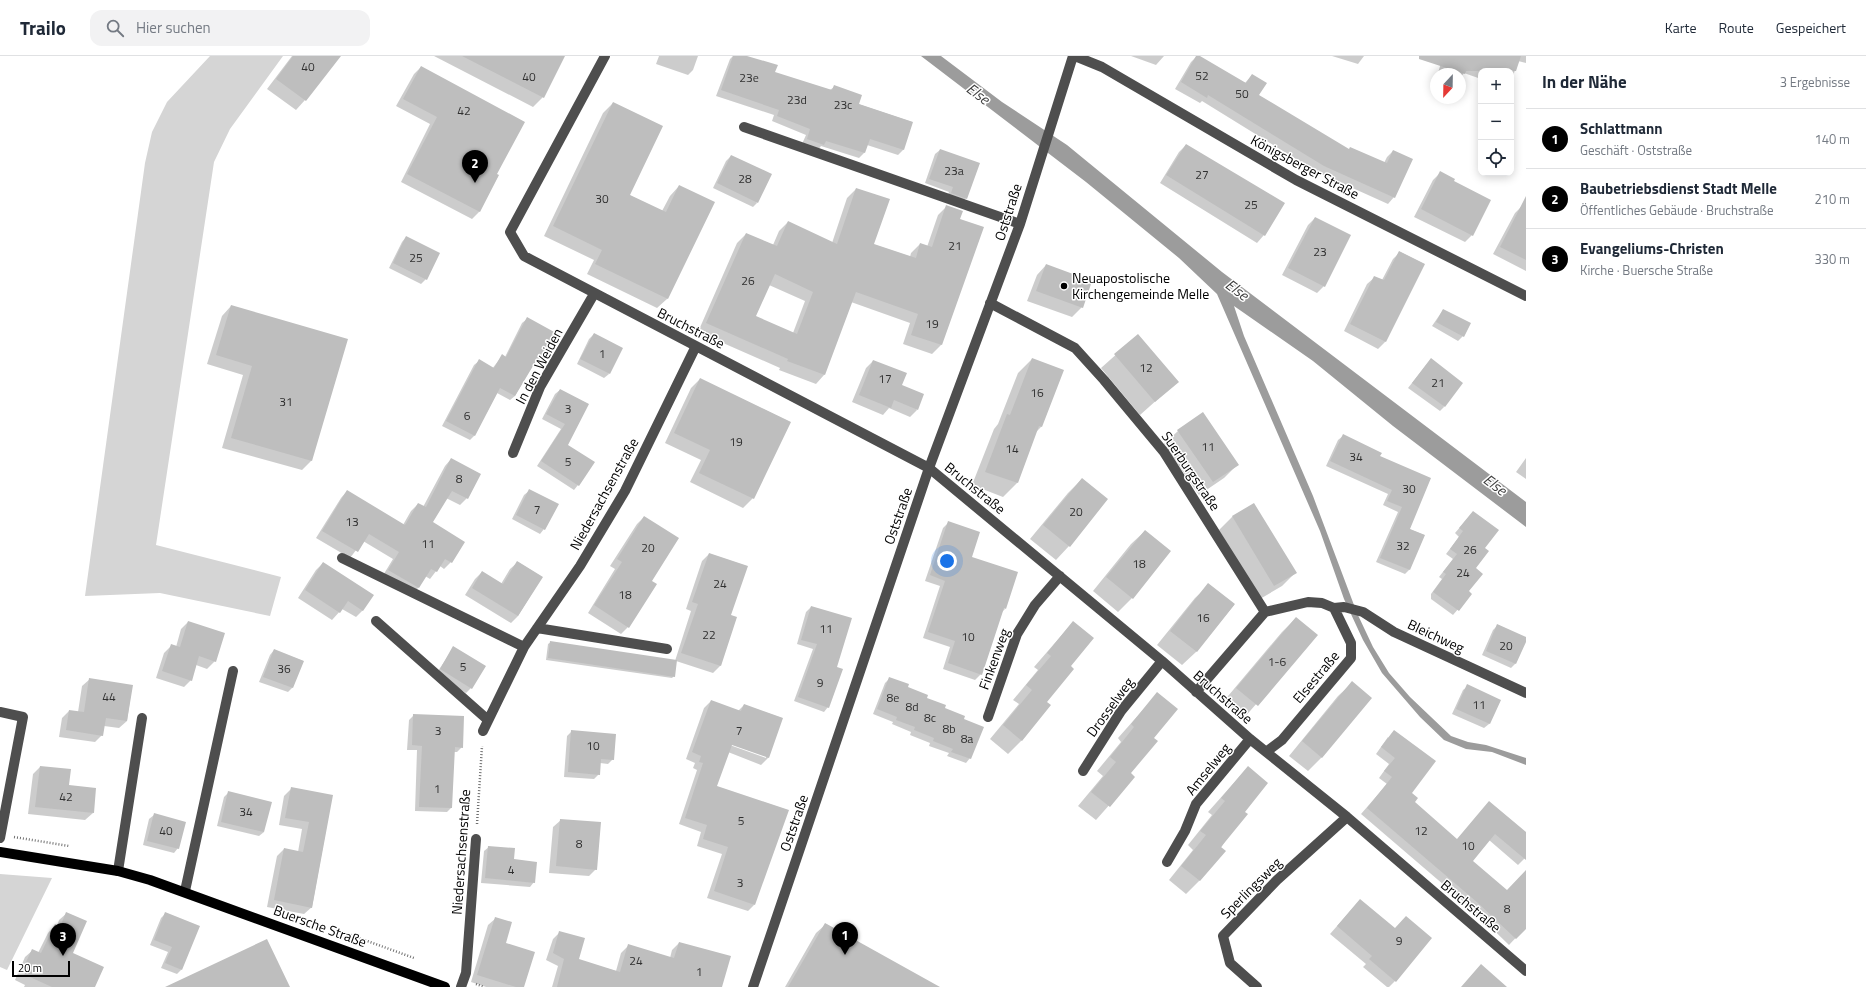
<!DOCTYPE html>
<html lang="de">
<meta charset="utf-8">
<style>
body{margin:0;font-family:"Titillium Web",sans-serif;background:#f2f2f3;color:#1f2937}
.controls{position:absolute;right:12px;top:12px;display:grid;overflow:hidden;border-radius:8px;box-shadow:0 2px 10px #0003}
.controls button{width:36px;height:36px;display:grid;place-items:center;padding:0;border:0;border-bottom:1px solid #e0e1e3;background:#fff;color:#1f2937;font:20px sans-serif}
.compass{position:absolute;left:1430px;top:12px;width:36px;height:36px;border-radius:50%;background:#fff;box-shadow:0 2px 10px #0003;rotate:202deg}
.scale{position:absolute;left:12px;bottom:10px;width:58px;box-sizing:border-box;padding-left:4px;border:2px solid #000;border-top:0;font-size:11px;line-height:14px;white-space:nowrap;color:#000;-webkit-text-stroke:3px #fff;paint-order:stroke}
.you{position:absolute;left:947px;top:505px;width:14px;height:14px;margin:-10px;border:3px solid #fff;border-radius:50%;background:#1a73e8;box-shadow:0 0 0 6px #1a73e833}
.badge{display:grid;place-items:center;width:26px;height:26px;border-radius:50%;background:#000;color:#fff;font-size:13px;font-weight:700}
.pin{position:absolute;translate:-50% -33px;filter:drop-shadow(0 1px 2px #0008)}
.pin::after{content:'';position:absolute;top:21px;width:14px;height:12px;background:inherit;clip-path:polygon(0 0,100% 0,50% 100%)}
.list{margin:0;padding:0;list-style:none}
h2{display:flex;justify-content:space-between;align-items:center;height:52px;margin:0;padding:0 16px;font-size:17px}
h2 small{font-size:13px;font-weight:400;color:#747a83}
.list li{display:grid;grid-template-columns:26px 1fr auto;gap:12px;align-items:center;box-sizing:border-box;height:60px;padding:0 16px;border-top:1px solid #e0e1e3}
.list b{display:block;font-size:15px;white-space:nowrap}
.list p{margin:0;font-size:13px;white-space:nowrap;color:#747a83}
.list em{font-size:13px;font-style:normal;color:#747a83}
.icon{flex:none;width:22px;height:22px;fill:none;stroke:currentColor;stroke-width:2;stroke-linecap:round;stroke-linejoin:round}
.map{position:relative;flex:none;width:1526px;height:931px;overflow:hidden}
header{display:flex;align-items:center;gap:24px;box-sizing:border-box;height:56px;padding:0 20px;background:#fff;border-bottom:1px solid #e0e1e3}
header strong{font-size:19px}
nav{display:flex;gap:22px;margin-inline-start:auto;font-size:14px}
.search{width:280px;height:36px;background:#f2f2f3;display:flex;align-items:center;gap:10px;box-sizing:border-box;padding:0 14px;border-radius:12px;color:#747a83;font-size:15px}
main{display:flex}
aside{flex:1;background:#fff}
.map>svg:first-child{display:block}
</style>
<header>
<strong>Trailo</strong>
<div class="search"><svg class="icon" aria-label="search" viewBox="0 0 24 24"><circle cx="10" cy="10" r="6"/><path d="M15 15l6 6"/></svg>Hier suchen</div>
<nav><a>Karte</a><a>Route</a><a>Gespeichert</a></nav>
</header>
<main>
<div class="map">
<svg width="1526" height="931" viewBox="0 0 1526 931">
<rect width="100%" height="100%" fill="#fff"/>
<path fill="#d5d5d5" d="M210 0H283L230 73 214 106 156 489 281 521 270 560 160 537 85 540 145 107 152 76 167 46Z
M0 818 52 822 7 914 0 911Z"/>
<path fill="#9c9c9c" d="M921 0H941L1002 46 1067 89 1222 216 1526 446V471L1393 370 1313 305 1234 250 1244 280 1313 440 1357 557 1373 591 1389 617 1410 641 1451 680 1468 686 1486 689 1526 702V709L1492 696 1466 693 1444 684 1420 661 1382 617 1363 584 1344 543 1320 475 1217 238 1179 202 1086 126Z"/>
<path fill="#0003" fill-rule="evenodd" d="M292 0H339L305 44 296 54 267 33Z
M434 0H564L543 41 533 51Z
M659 0H698L693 14 688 19 656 8Z
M733 0H744L774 17 830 34 834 31 858 48 912 66 903 94 898 99 867 89 864 97 859 102 821 90 818 94 802 88 806 79 772 65 774 59 716 40 730 3Z
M1131 0H1164L1156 9Z
M1197 0 1245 27 1252 19 1258 39 1348 94 1384 107 1387 101 1393 95 1394 141 1388 148 1317 116 1202 45 1200 47 1175 33 1191 6Z
M1332 0H1364L1358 8Z
M1443 0H1526V7L1518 5 1511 26V15H1481V23L1464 17 1460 22V18L1438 17Z
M421 11 498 120 479 156 472 163 401 126 430 68 396 50 414 18Z
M613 47 629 139 662 155 670 140 679 130 713 147 667 243 657 252 587 218 594 204 544 180 603 57Z
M1186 89 1283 148 1264 179 1257 187 1160 127 1179 96Z
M940 94 966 142 962 147 947 141 949 136 925 127 935 98Z
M731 100 757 147 753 151 713 132 726 105Z
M1440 117 1453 125 1472 179 1465 186 1414 161 1433 124Z
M856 133 873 189 910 201 911 197 920 188 927 191 938 159 947 150 959 164 982 172 941 289 932 298 903 288 910 267 851 246 824 319 816 328 779 314 780 312 698 276 737 187 746 178 773 189 779 175 788 166 832 187 847 142ZM769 229 805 245 793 277 755 261Z
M1522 150 1526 152V215L1493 198 1515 157Z
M1315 162 1324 230 1317 237 1282 219 1308 169Z
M406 181 426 223 421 228 389 212 402 186Z
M1400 196 1424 208 1385 286 1378 293 1344 275 1367 228 1375 221 1382 224 1393 203Z
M1046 209 1082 251 1072 261 1027 245 1037 219Z
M231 250 346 284 311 405 302 414 222 392 243 319 207 308 222 260Z
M1443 254 1463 280 1458 285 1432 270Z
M527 263 555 277 542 302 538 306 535 305 515 340 510 344 497 337 474 380 470 384 442 370 474 309 479 305 492 313 502 300 505 301 522 267Z
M594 278 609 318 604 322 577 308 589 283Z
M1138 279 1177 326 1140 359 1101 312Z
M1032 303 1041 371 1036 376 1017 427 1003 441 972 429 994 373 998 368 1018 317Z
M1431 303 1444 351 1440 355 1408 332Z
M873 305 901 330 917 354 910 361 889 352 883 359 852 346 866 312Z
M700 323 790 366 753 442 743 452 690 426 701 404 665 387 691 332Z
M560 334 588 348 566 389 578 429 574 434 537 410 561 373 542 363 555 338Z
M1178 375 1238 408 1224 422 1199 439 1164 388Z
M1343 380 1379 401 1430 423 1409 473 1424 479 1409 514 1405 518 1376 506 1398 456 1383 449 1388 438 1326 410 1338 384Z
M1526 402V423L1516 416Z
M451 403 480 418 467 442 460 449 446 442 431 467 451 506 444 513 440 510 430 523 425 520 418 532 411 539 382 521 393 503 363 485 350 502 316 482 341 442 347 435 403 469 411 455 418 448 423 451 445 410Z
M1082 423 1069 490 1056 504 1030 483 1068 437Z
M529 435 544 473 540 478 512 463 524 439Z
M1254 448 1295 517 1282 530 1260 543 1219 474 1232 461Z
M1473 456 1484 492 1475 513 1468 536 1471 538 1453 559 1431 543V538L1442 523 1439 521 1453 503 1446 498 1459 481 1455 477Z
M644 461 628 571 621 578 588 557 615 513 610 510 637 468Z
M949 466 1005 553 1001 557 981 618 975 624 943 613 950 591 923 582 940 530 925 525 943 472Z
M1145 475 1132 542 1118 556 1093 535 1131 488Z
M709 498 730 560 720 610 713 617 676 605 674 620 672 622 546 604 548 588 551 586 675 605 691 555 686 553 702 505Z
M518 506 542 521 518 560 511 567 465 539 475 523 482 516 501 528 510 513Z
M323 507 363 554 356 561 342 553 332 564 298 542 316 514Z
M1209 529 1234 549 1196 596 1182 609 1157 589 1195 542Z
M811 551 836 612 828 651 824 656 794 645 813 593 797 588 806 556Z
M1296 562 1316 580 1243 663 1223 646 1282 576Z
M188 566 215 605 207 613 196 609 191 624 184 631 156 622 164 597 171 590 176 591 181 573Z
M1073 566 1069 611 1022 684 1008 698 990 683 1019 648 1013 644 1038 614 1034 611Z
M1498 569 1526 582 1515 608 1511 612 1482 599 1493 574Z
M454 591 471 632 466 637 436 618Z
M274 594 303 605 292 632 288 636 259 626 270 599Z
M890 622 944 653 970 702 966 707 947 700 949 697 929 690 930 687 910 679 911 676 892 668 893 666 873 658 885 627Z
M90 623 132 630 127 665 119 672 104 670 102 679 95 686 59 681 62 662 69 655 78 656 82 630Z
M1352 627 1322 701 1308 715 1289 700 1338 640Z
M1468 630 1500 645 1489 668 1484 672 1452 658 1463 634Z
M1157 638 1153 682 1129 717 1134 721 1096 764 1078 750 1103 720 1097 715 1121 686 1118 682Z
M711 645 738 655 744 649 782 662 768 702 761 709 728 696 715 730 754 849 748 855 707 842 722 798 697 790 701 776 679 768 697 714 693 712 695 707 686 703 704 652ZM728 686 766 700V702L727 688Z
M414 659 462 691 457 696H454L451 752 447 756 415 755 417 694H407L409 664Z
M572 675 613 703 608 708 600 707 599 718 594 723 564 721 567 680Z
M1388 681 1414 746 1457 784 1489 746 1526 777V801L1518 809 1489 784 1471 805 1507 835 1526 829V871L1509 889 1472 853 1361 758 1387 728 1379 722 1389 708 1376 698Z
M40 711 68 730 93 757 85 764 28 758 33 718Z
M1248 711 1244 756 1200 824 1186 838 1169 824 1193 794 1188 789 1212 759 1208 756Z
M292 732 332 740 312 851 304 858 267 851 277 800 284 793 298 796 302 773 279 769 284 740Z
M229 736 264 776 259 780 217 770 224 741Z
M154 759 178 792 174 797 143 789 149 763Z
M561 764 596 813 589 820 549 817 553 771Z
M489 791 534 826 530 831 481 827 484 795Z
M1360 844 1394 873 1395 925 1389 931H1387L1363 911 1366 908 1330 878Z
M67 857 72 897 95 931H24L25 929 15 924 25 901 33 894 38 897 48 877 55 869 57 870 59 864Z
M165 858 181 914 177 918 161 912 168 896 150 889 161 862Z
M496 862 505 888 523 931H486L471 926 488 869Z
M826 868 938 931H785L816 877Z
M560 876 577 904 616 915 621 897 628 890 670 902 672 894 679 887 721 931H552L558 910 546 904 553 883Z"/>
<path fill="#bebebe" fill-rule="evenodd" d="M293 0H341L306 45 276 23Z
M462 0H565L544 42Z
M733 0H747L778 9 775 16 832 34 834 29 862 39 859 48 913 66 904 94 870 83 865 97 826 85 824 89 807 83 810 73 777 60 779 54 721 34Z
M1196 0H1200L1246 27 1252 18 1267 27 1259 39 1349 93 1350 91 1387 107 1393 94 1413 103 1395 142 1324 110 1208 39 1207 42 1181 26Z
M1419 0H1521L1516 15H1466L1465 18 1419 3Z
M421 10 525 66 497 118 499 119 480 156 407 118 437 61 403 43Z
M613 46 663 70 630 139 666 156 679 129 715 146 668 243 595 208 602 194 553 170Z
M1186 88 1285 147 1265 180 1166 119Z
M940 93 980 107 967 143 951 137 953 131 929 123Z
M731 99 772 118 758 147 717 127Z
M1440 115 1455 123 1454 125 1491 144 1473 180 1421 153Z
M856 132 890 143 874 188 916 202 920 187 932 191 946 149 963 155 960 163 984 171 942 289 911 279 918 258 856 236 825 319 787 305 788 303 706 267 746 177 777 190 788 165 837 188ZM775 218 813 236 797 278 756 260Z
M1526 140V204L1500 191Z
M1315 161 1351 179 1325 231 1288 212Z
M406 180 440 197 427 224 393 207Z
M1399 195 1425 208 1386 286 1350 268 1374 220 1384 224Z
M1046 208 1092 225 1083 252 1036 235Z
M231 249 348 283 312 405 231 382 252 310 216 299Z
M1443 253 1471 267 1464 281 1436 266Z
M527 261 556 277 543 302 539 300 515 340 500 332 475 380 446 365 479 303 494 312 502 298 506 301Z
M594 277 623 292 610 318 580 303Z
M1138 278 1179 326 1155 346 1114 298Z
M1032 302 1064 314 1042 371 1039 370 1018 427 985 416 1007 358 1010 359Z
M1431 302 1463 327 1445 351 1412 327Z
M873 304 907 317 902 329 924 338 918 354 894 344 891 352 859 339Z
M700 322 791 366 754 443 699 417 710 394 674 377Z
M560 333 589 348 568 389 595 406 579 430 541 405 565 368 546 358Z
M1203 356 1239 409 1213 426 1177 374Z
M1343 378 1382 397 1380 400 1431 422 1410 473 1425 479 1410 514 1380 502 1402 451 1387 445 1392 434 1330 405Z
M451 402 481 418 468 443 452 435 433 466 465 486 452 507 445 503 437 516 431 513 419 532 388 514 399 496 369 478 358 496 322 475 347 434 405 469 418 447 426 451Z
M1082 422 1108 443 1070 491 1043 469Z
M529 433 559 448 545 474 516 459Z
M1254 447 1297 517 1274 530 1232 460Z
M1473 455 1499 474 1485 492 1489 495 1476 512 1483 518 1469 535 1472 538 1459 555 1433 536 1446 518 1443 516 1457 498 1450 493 1463 475 1459 472Z
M644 460 679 482 652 525 657 528 629 572 594 549 622 506 617 503Z
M948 465 980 476 972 501 1018 516 1006 553 1004 552 982 619 948 607 955 585 928 576 945 525 930 519Z
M1145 474 1171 495 1133 543 1106 521Z
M709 497 748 510 731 559 737 561 721 610 681 597 698 548 692 546Z
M517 505 543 521 518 560 472 532 482 515 503 528Z
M323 506 374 539 363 555 348 545 340 557 305 534Z
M1208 527 1235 548 1197 596 1170 575Z
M811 550 852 562 837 611 843 613 829 652 798 641 817 588 801 584Z
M1296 561 1318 579 1258 650 1236 632Z
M188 565 225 577 216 606 199 600 192 625 162 615 171 588 180 591Z
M1073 565 1094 582 1071 610 1074 613 1047 646 1051 649 1022 685 1003 669 1032 634 1026 629 1051 600 1047 597Z
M1497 568 1526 581V586L1516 608 1486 595Z
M550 585 677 604 675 621 548 602Z
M453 590 486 610 472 633 440 613Z
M274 593 304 605 293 632 263 621Z
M889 621 909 628 908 631 928 639 927 642 946 649 945 652 965 660 964 663 984 671 971 703 951 696 953 693 933 685 934 682 914 674 915 671 896 664 897 661 877 653Z
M89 622 133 629 127 665 106 662 103 680 66 674 69 654 84 656Z
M1352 625 1372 642 1322 702 1302 685Z
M1467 628 1501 644 1490 668 1456 653Z
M1157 636 1178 653 1154 682 1158 685 1131 717 1135 721 1110 751 1091 736 1116 706 1110 701 1134 671 1131 668Z
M711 644 741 655 744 648 783 662 769 702 732 689 717 730 789 754 755 849 714 835 728 791 703 783 707 769 685 762 703 707 699 706 701 700 692 696Z
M413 658 464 660 463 692 455 691 452 752 419 751 422 690 412 689Z
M571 674 616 678 614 704 601 703 600 719 568 716Z
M1394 674 1436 705 1412 737 1418 742 1415 746 1457 783 1489 745 1526 776V804L1495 778 1473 805 1507 834 1526 814V873L1516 883 1478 847 1367 752 1392 721 1384 715 1395 702 1381 691Z
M40 710 71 713 69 729 96 732 94 757 35 751Z
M1248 710 1268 727 1245 756 1248 758 1221 791 1226 795 1200 825 1181 810 1206 779 1200 775 1225 745 1221 742Z
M291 731 333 739 312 852 274 844 284 792 303 796 309 766 285 762Z
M228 735 272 746 264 776 221 766Z
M154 757 186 766 179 793 147 785Z
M560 763 601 766 597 814 556 810Z
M488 790 515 792 514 803 537 806 535 827 485 822Z
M1360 843 1395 872 1406 860 1432 882 1396 926 1369 903 1372 900 1337 870Z
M66 856 87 865 73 897 104 911 95 931H52L21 917 32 893 41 897 55 868 60 871Z
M165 856 200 870 182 914 165 907 172 891 154 884Z
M495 861 512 866 506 887 535 896 524 931H516L477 919Z
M825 867 940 931H788Z
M559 875 585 882 579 903 620 916 628 888 674 902 679 886 731 900 722 931H557L564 903 553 897Z
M267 883 290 931H165Z
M1481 908 1507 931H1461Z"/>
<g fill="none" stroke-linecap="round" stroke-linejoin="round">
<path stroke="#707070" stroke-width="2.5" stroke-dasharray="1 2" stroke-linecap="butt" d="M477 768 482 690
M14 781 69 790
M348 878 414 902
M476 928 484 931"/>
<path stroke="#4e4e4e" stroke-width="10" d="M605 0 510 176 524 200 929 412 1162 605 1250 683 1347 761 1526 915
M1075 0 1102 11 1296 124 1526 240
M744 71 1020 168
M990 247 1075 292 1104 324 1164 396 1265 556 1196 636
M513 397 540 331 594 238
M342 502 524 591
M1265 556 1308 546 1322 547 1334 552 1344 551 1363 556 1394 576 1526 637
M376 565 488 664
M537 572 667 593
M0 656 23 661 0 782
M988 661 1017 578 1035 549 1060 520
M483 675 524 591 580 510 625 435 696 290
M1266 696 1282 684 1351 602V587L1334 552
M1083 715 1121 655 1162 605
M1167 806 1185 775 1196 748 1250 683
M118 815 142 662
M185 835 233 615
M461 931 466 917 476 783
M753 931 929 412 1020 168 1073 0
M1257 931 1230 907 1223 880 1277 824 1347 761"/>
<path stroke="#000" stroke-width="10" d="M0 796 118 815 150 824 445 931"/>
</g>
<circle fill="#000" stroke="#fff" stroke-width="1.5" cx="1064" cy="230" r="4"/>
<g text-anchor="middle" stroke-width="3" stroke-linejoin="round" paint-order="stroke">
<g font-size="12" fill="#303030">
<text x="308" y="15">40</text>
<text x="1202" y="24">52</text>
<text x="529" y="25">40</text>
<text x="749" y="26">23e</text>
<text x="1242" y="42">50</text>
<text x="797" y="48">23d</text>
<text x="843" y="53">23c</text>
<text x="464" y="59">42</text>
<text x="954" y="119">23a</text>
<text x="1202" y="123">27</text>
<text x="745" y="127">28</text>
<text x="602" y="147">30</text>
<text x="1251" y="153">25</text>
<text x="955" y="194">21</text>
<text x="1320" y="200">23</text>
<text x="416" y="206">25</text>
<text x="748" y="229">26</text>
<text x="932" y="272">19</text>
<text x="602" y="302">1</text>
<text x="1146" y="316">12</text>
<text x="885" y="327">17</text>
<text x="1438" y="331">21</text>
<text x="1037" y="341">16</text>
<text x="286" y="350">31</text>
<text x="568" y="357">3</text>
<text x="467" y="364">6</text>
<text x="736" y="390">19</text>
<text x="1208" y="395">11</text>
<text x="1012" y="397">14</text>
<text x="1356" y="405">34</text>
<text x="568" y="410">5</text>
<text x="459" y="427">8</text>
<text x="1409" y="437">30</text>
<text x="537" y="458">7</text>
<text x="1076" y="460">20</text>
<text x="352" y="470">13</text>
<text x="428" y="492">11</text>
<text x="1403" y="494">32</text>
<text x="648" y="496">20</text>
<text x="1470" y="498">26</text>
<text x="1139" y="512">18</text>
<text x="1463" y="521">24</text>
<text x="720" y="532">24</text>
<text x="625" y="543">18</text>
<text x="1203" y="566">16</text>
<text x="826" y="577">11</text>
<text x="709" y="583">22</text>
<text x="968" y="585">10</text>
<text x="1506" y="594">20</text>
<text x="1277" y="610">1-6</text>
<text x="463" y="615">5</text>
<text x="284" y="617">36</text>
<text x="820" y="631">9</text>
<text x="109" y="645">44</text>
<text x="893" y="646">8e</text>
<text x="1479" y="653">11</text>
<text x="912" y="655">8d</text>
<text x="930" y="666">8c</text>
<text x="949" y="677">8b</text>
<text x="438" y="679">3</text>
<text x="739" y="679">7</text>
<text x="967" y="687">8a</text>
<text x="593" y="694">10</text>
<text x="437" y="737">1</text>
<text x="66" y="745">42</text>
<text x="246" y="760">34</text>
<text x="741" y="769">5</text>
<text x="166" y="779">40</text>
<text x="1421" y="779">12</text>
<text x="579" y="792">8</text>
<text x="1468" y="794">10</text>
<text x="511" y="818">4</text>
<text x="740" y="831">3</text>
<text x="1507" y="857">8</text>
<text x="1399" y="889">9</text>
<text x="636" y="909">24</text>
<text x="699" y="920">1</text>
</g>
<g font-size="14" fill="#000" stroke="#fff">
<text transform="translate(1305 111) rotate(28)" y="5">Königsberger Straße</text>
<text transform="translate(1008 156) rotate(-72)" y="5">Oststraße</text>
<text transform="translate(691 272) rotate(27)" y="5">Bruchstraße</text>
<text transform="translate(539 310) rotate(-62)" y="5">In den Weiden</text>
<text transform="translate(1191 415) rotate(56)" y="5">Suerburgstraße</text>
<text transform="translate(975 432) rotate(39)" y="5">Bruchstraße</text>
<text transform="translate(604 438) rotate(-61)" y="5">Niedersachsenstraße</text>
<text transform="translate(898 460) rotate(-71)" y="5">Oststraße</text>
<text transform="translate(1436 580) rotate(25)" y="5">Bleichweg</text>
<text transform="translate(994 603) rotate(-70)" y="5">Finkenweg</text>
<text transform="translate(1316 621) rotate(-50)" y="5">Elsestraße</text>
<text transform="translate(1223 641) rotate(41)" y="5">Bruchstraße</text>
<text transform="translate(1110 651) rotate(-54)" y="5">Drosselweg</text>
<text transform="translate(1208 713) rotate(-51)" y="5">Amselweg</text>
<text transform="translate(794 767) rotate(-71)" y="5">Oststraße</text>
<text transform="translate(461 796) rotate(-86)" y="5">Niedersachsenstraße</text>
<text transform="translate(1251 832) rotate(-45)" y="5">Sperlingsweg</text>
<text transform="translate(1471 850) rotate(40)" y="5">Bruchstraße</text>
<text transform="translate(320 870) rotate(20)" y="5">Buersche Straße</text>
</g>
<g font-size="14" fill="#000" stroke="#fff" text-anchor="start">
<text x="1072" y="227">Neuapostolische<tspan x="1072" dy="16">Kirchengemeinde Melle</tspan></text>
</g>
<g font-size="15" font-style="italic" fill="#3d3d3d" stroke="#fff">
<text transform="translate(978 38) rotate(37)" y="5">Else</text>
<text transform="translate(1237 234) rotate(37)" y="5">Else</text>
<text transform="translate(1495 429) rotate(37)" y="5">Else</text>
</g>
</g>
</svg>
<div class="controls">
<button>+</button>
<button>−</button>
<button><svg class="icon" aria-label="locate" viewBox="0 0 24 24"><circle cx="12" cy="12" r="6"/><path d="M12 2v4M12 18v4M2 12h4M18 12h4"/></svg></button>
</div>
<svg class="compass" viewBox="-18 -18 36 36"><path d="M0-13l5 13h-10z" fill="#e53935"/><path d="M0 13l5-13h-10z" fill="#747a83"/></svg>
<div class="scale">20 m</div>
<div class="you"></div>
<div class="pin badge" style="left:845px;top:899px">1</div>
<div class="pin badge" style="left:475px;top:127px">2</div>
<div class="pin badge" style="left:63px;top:900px">3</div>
</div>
<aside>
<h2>In der Nähe<small>3 Ergebnisse</small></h2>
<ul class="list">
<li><span class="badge">1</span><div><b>Schlattmann</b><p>Geschäft · Oststraße</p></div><em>140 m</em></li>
<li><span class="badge">2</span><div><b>Baubetriebsdienst Stadt Melle</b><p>Öffentliches Gebäude · Bruchstraße</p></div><em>210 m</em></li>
<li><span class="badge">3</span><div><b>Evangeliums-Christen</b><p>Kirche · Buersche Straße</p></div><em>330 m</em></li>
</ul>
</aside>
</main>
